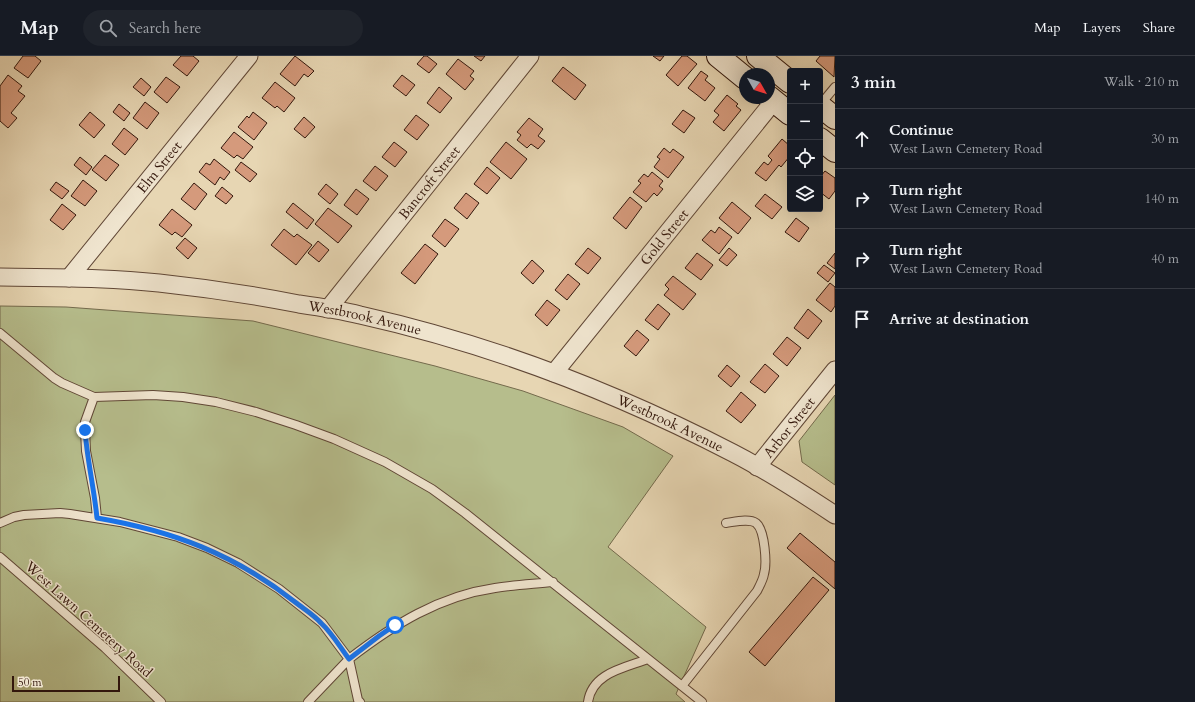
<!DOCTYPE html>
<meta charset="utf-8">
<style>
body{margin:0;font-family:Cardo,serif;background:#20242c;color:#f1f3f6}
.controls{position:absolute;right:12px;top:12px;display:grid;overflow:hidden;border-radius:4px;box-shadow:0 4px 16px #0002}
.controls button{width:36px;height:36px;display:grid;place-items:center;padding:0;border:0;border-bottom:1px solid #363941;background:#171b24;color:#f1f3f6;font:20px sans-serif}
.compass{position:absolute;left:739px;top:12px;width:36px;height:36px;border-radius:50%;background:#171b24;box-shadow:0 4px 16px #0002;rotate:129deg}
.scale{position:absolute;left:12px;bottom:10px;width:108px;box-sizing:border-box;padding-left:4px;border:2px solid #33170c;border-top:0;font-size:11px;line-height:14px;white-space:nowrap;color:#33170c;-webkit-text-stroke:3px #efe4ce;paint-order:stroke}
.stop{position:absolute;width:12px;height:12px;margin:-9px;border:3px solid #1a73e8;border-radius:50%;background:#fff}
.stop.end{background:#1a73e8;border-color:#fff;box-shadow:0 1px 4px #0008}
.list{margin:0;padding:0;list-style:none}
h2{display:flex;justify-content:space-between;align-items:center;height:52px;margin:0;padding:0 16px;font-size:17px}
h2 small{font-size:13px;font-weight:400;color:#9ea1a6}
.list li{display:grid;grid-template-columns:26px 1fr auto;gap:12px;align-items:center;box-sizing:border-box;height:60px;padding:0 16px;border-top:1px solid #363941}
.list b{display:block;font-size:15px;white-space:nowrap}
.list p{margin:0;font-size:13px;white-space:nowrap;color:#9ea1a6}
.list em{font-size:13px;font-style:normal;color:#9ea1a6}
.icon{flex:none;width:22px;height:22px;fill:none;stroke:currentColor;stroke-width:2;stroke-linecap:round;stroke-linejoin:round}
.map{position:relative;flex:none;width:835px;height:646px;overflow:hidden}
header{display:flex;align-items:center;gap:24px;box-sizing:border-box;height:56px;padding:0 20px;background:#171b24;border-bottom:1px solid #363941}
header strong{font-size:19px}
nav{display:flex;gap:22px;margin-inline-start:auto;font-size:14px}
.search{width:280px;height:36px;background:#20242c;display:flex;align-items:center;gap:10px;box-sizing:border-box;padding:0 14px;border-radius:22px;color:#9ea1a6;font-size:15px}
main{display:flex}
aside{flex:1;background:#171b24}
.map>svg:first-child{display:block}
</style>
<header>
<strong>Map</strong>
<div class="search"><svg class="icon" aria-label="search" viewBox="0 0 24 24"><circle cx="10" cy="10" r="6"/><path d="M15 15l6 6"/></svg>Search here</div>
<nav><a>Map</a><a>Layers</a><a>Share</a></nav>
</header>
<main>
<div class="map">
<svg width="835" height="646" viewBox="0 0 835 646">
<rect width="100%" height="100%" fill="#e7d6b3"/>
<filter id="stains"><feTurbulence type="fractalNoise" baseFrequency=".005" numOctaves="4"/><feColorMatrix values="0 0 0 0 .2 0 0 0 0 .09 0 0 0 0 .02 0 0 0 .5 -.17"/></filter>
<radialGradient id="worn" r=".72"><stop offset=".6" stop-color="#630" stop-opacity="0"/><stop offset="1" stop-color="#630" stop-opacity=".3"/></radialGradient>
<path fill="#b6bd8c" stroke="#746a4c" d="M0 250 66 251 253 265 435 310 523 335 623 371 673 400 608 491 706 571 676 638 685 646H0Z
M835 339V429L802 406 799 385Z"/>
<path fill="#d59a7c" stroke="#33170c" d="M23 0H35L41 5 28 22 14 12Z
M181 0H193L199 5 187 20 173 9Z
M295 0 314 15 308 21 304 18 295 30 280 18Z
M424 0H427L437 8 429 17 417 8Z
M474 0H485L481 5Z
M653 0H664L660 5Z
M682 0H687L697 8 678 30 666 19Z
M820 0H835L834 21 816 5Z
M458 3 474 15 470 20 474 23 465 34 446 18Z
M563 11 586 29 575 44 552 25Z
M701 15 708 20 705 24 715 32 705 45 688 32Z
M8 19 22 30 18 35 25 40 11 57 17 62 8 72 0 65V30Z
M402 19 415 29 406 40 393 30Z
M166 21 180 31 167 47 154 36Z
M141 22 151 31 144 40 133 31Z
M275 26 295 42 284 56 277 50 275 52 262 42Z
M439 31 452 42 440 57 427 47Z
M727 39 738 48 736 50 741 54 724 75 713 66 719 59 714 55Z
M145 46 159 57 147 73 133 62Z
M119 48 130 57 124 65 113 56Z
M683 54 695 62 684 77 672 68Z
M90 56 105 69 94 82 79 69Z
M253 56 267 67 254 84 238 71 247 60 249 62Z
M416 59 429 69 417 84 404 74Z
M304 61 315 71 305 82 294 73Z
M529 62 543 73 538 80 545 85 538 93 531 88 527 92 517 84 521 79 517 76Z
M124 72 138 83 125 99 112 88Z
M234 76 253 91 243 103 237 99 234 102 221 92Z
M782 83 790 90V100L781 111 779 109 766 125 755 117 764 106 768 109 772 104 768 100Z
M394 86 407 96 395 111 382 101Z
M506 86 527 103 511 123 490 106Z
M664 92 670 97 673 93 684 101 668 122 654 111 660 103 657 101Z
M105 99 119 109 106 125 92 114Z
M80 101 92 111 86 119 74 109Z
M214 103 230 116 224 124 220 121 215 129 199 116 206 107 210 109Z
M241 106 257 118 250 126 235 114Z
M375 110 388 120 376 135 363 125Z
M487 111 500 122 487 138 474 128Z
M825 115 835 122V135L829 143 820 136V121Z
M652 116 663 125 659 130 663 133 657 140 654 137 646 146 633 136 641 127 638 125 644 118 648 121Z
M83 124 97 135 85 150 71 140Z
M56 126 69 135 62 143 50 134Z
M194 127 207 138 195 154 181 143Z
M326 128 338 138 330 148 318 138Z
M222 131 233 140 226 148 215 140Z
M356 133 369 143 357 159 344 149Z
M466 137 479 147 467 163 454 152Z
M765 138 782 151 772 163 755 150Z
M630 141 642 151 626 173 613 162Z
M732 146 751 162 738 178 719 162Z
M293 147 314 164 307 173 286 156Z
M62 148 76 159 63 174 50 164Z
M328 152 352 170 338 187 315 168Z
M172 153 192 169 182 181 175 176 172 179 159 169Z
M796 162 809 172 799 186 785 176Z
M445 163 459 173 445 191 432 180Z
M719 171 732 181 719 198 702 184 711 174 715 177Z
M284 173 294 181 297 178 312 189 296 209 271 189Z
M185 182 197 192 188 203 176 192Z
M318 185 329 194 319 206 308 197Z
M425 188 438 198 415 228 401 217Z
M588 192 601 202 588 218 575 208Z
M729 192 737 199 727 210 719 204Z
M697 197 713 209 701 224 685 212Z
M835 197V213L827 207Z
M532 204 544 215 533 228 521 217Z
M824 209 835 217 828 226 817 217Z
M568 218 580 228 567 244 555 234Z
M673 220 696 238 683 254 664 239 669 233 665 229Z
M830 227 835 231V250L831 256 816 244Z
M547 244 560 254 547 270 535 259Z
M658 248 670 258 658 274 645 264Z
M808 253 822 265 808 283 794 272Z
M637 274 649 284 636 300 624 290Z
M787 281 801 292 787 310 773 298Z
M765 308 779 320 765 337 750 326Z
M727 309 740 320 731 331 718 320Z
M741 336 756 349 741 367 726 355Z
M800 477 835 506V533L787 492Z
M813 521 829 534 765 610 749 596Z"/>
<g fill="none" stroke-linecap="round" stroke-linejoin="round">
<defs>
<path id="service" d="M820 49 835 31
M0 277 54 322 62 327 94 341 153 339 183 341 216 346 256 356 296 369 334 383 385 406 432 433 465 457 702 646
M94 341 85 366V374L86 395 95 442 97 462
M0 467 14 461 24 459 60 457 70 458 120 466 178 481 207 492 238 507 279 533 322 567 349 603 308 646
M0 501 105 592 161 646
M682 630 757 535C760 529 763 524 764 518 767 508 765 474 756 467 749 462 734 466 726 467
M360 646 358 644 349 603C393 569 439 540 495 532 514 529 534 528 553 526
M588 646C592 617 624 612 648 603"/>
<g id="minor">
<path id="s1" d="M0 221C53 222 106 221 159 227 206 232 253 239 299 248 320 251 340 254 360 259 490 288 615 336 733 397 768 415 802 437 835 459"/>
<path id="s2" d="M69 222 249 0"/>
<path id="s3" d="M328 253 530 0"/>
<path id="s4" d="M554 317 774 45"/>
<path id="s5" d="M757 411 835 314"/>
</g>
<path id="secondary" d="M718 0 745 22
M758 0 790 26
M769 41 790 58
M820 50 835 62
M820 83 835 95"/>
</defs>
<use href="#service" stroke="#604736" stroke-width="10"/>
<use href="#minor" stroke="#604736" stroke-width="19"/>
<use href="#secondary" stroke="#33170c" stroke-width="24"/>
<use href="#service" stroke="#efe4ce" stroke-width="8"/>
<use href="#minor" stroke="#efe4ce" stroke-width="17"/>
<use href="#secondary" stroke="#efe4ce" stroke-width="22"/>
</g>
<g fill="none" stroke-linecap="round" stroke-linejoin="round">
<path stroke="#1a73e8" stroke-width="5" d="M85 374C87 403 94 432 97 462 173 475 234 498 295 546 304 553 314 559 321 567 332 577 340 591 349 603L379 580 395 569"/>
</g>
<g text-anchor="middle" stroke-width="3" stroke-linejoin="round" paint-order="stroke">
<g font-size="14" fill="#33170c" stroke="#efe4ce">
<text dy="5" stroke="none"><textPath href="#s2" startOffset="143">Elm Street</textPath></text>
<text dy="5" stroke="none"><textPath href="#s3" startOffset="162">Bancroft Street</textPath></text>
<text dy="5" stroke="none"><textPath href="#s4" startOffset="175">Gold Street</textPath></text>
<text dy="5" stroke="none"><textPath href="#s1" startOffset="368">Westbrook Avenue</textPath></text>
<text dy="5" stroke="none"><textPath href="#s1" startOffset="692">Westbrook Avenue</textPath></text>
<text dy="5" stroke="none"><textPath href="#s5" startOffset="51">Arbor Street</textPath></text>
<text transform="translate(89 563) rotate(42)" y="5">West Lawn Cemetery Road</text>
</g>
</g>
<rect width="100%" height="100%" filter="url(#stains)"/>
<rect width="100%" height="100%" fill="url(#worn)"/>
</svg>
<div class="controls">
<button>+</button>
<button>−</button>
<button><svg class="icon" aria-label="locate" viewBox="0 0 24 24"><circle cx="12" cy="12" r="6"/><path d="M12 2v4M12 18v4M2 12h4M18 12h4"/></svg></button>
<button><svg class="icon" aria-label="layers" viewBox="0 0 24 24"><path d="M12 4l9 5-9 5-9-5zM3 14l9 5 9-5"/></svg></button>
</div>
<svg class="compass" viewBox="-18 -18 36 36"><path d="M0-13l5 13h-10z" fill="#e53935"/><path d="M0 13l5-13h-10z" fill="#9ea1a6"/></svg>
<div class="scale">50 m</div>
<div class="stop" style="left:395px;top:569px"></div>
<div class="stop end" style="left:85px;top:374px"></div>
</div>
<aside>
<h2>3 min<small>Walk · 210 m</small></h2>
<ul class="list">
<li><svg class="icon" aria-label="ahead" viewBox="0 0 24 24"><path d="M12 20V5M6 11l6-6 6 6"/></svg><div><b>Continue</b><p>West Lawn Cemetery Road</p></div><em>30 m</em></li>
<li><svg class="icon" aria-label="right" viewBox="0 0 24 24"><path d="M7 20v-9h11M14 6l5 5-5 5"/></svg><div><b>Turn right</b><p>West Lawn Cemetery Road</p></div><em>140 m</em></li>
<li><svg class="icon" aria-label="right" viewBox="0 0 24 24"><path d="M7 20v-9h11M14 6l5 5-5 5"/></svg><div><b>Turn right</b><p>West Lawn Cemetery Road</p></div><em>40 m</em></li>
<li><svg class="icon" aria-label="arrive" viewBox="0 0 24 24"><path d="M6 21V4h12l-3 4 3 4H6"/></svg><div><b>Arrive at destination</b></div></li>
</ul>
</aside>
</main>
